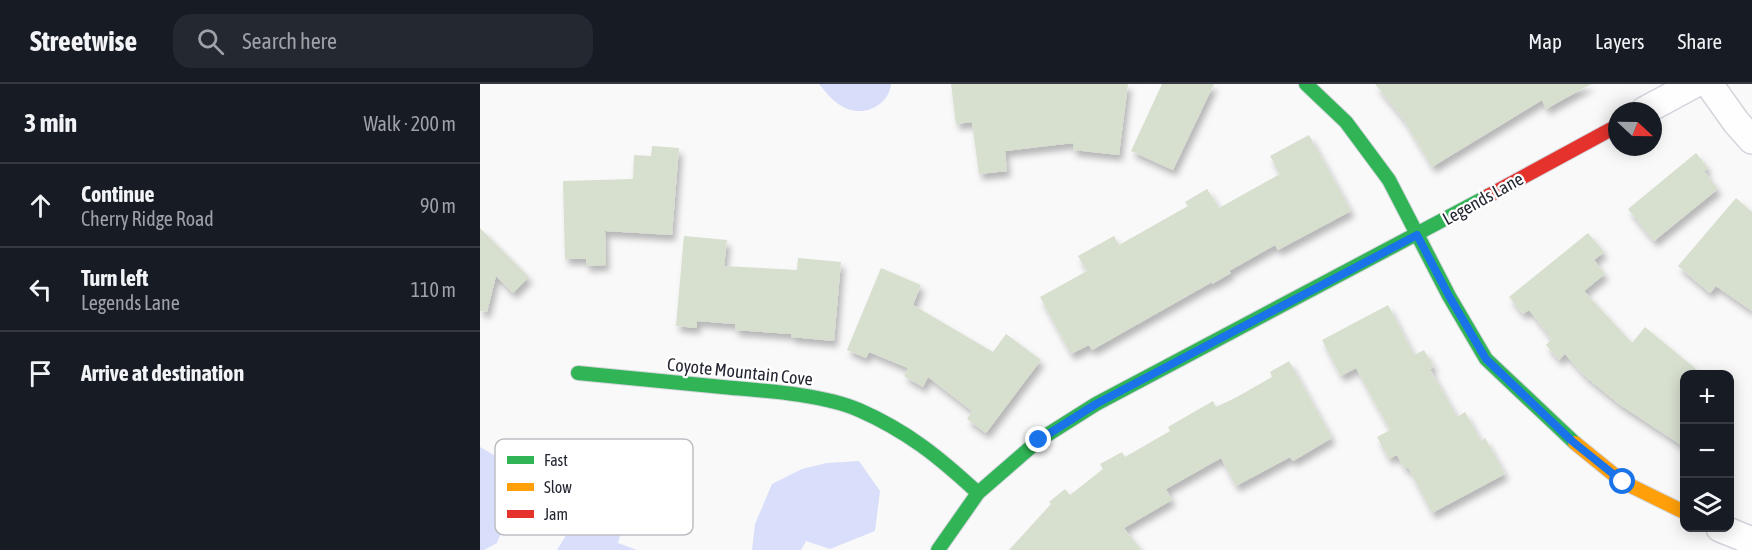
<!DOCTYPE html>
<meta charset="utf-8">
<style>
body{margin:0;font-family:"Asap Condensed",sans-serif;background:#242831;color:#f1f3f6}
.controls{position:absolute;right:18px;bottom:18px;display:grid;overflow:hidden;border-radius:12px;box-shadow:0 3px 15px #0003}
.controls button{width:54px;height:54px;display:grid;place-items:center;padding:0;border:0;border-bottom:2px solid #363941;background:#171b24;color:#f1f3f6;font:30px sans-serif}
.compass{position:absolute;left:1128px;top:18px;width:54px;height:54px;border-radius:50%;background:#171b24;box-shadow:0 3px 15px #0003;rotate:112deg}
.stop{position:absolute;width:18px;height:18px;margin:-14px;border:4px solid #1a73e8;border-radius:50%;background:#fff}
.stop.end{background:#1a73e8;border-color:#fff;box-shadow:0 2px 6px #0008}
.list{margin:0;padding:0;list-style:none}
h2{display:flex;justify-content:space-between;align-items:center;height:78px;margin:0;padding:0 24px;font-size:26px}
h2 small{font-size:20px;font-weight:400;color:#9ea1a6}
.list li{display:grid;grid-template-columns:39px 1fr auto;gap:18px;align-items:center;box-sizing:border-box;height:84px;padding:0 24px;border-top:2px solid #363941}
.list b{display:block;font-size:22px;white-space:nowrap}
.list p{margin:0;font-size:20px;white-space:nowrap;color:#9ea1a6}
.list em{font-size:20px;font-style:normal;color:#9ea1a6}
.icon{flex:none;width:33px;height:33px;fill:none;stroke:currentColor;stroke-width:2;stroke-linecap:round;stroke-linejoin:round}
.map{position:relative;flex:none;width:1272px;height:466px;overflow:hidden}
header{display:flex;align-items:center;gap:36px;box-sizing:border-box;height:84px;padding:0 30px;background:#171b24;border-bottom:2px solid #363941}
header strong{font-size:28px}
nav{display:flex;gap:33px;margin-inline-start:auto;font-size:21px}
.search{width:420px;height:54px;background:#242831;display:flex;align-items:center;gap:15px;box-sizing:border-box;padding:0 21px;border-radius:18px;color:#9ea1a6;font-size:22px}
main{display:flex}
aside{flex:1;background:#171b24}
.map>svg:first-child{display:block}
</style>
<header>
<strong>Streetwise</strong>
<div class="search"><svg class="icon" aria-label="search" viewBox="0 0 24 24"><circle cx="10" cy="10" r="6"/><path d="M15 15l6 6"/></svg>Search here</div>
<nav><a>Map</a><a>Layers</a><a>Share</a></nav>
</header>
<main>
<aside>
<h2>3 min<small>Walk · 200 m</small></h2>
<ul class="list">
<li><svg class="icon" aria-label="ahead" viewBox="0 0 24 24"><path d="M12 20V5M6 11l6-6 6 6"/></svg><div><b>Continue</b><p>Cherry Ridge Road</p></div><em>90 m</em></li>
<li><svg class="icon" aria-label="left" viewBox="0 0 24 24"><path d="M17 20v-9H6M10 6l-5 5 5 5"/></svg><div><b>Turn left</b><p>Legends Lane</p></div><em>110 m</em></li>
<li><svg class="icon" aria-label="arrive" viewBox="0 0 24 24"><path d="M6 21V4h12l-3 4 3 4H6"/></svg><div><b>Arrive at destination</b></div></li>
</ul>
</aside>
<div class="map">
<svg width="1272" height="466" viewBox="0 0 1272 466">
<defs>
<filter id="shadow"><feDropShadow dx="3.5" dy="6" stdDeviation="3" flood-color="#0004"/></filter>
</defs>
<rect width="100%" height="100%" fill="#f9f9f9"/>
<path fill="#d8ddfa" d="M339 0H411C409 20 387 32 368 25 356 21 347 10 339 0Z"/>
<path fill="#d9defa" d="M0 363 31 381 26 411 28 431 17 459 4 466H0Z
M189 374 201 391 148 423 138 459 157 466H77L102 425 111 398Z
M379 377 400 407 395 447 350 465 326 457 321 466H272L275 440 292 400 322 385 347 379Z"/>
<path fill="#d7dfcf" filter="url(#shadow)" d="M471 0H648L639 71 593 66V59L525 67 527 87 499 90 492 38 476 40Z
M682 0H734L693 86 651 67Z
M895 0H1111L1066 25 1062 16 952 83 924 36Z
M829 51 871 127 798 166 795 161 749 187 751 189 732 200V198L612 266 609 261 591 270 560 213 607 187 598 172 634 152 639 161 708 122 705 118 727 105 739 124 800 90 790 72Z
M172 62 199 64 192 151 125 147 126 181 106 182V175H85L83 97 153 95 154 71 171 72Z
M1216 69 1228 84 1224 87 1238 105 1174 157 1148 125Z
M1256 114 1272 128V227L1236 202 1230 209 1198 182Z
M0 144 49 193 33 209 16 192 7 228 0 227Z
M1108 149 1124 168 1114 176 1125 190 1104 207 1152 259 1165 243 1223 291H1204V363L1139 320 1106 293 1085 270 1079 276 1066 261 1072 255 1049 226 1043 230 1029 213Z
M204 152 247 156 244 182 317 186 318 174 361 178 354 257 311 253V250L255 246V240L217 237V244L196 242Z
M401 184 441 201 433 221 513 268 526 250 561 276 506 349 487 335 492 327 448 293 443 303 424 292 428 284 389 268 386 274 367 266Z
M908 221 934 271 944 266 954 283 950 285 977 333 985 328 1001 357 1005 354 1025 390 952 429 928 383 925 385 917 371 909 375 897 353 910 346 876 284 861 292 842 256Z
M809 277 852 354 813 377 810 373 756 402 741 374 686 405 692 416 644 444 661 466H529L571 420 569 418 585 405 590 411 623 385 620 380 642 368 645 373 690 347 688 343 733 317 736 323 757 313 792 293 790 288Z"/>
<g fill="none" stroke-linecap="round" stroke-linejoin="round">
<defs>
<path id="street" d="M1229 0 1256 38 1272 56
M1164 27 1214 0
M1240 444 1272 457"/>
<path id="fast" d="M826 0 866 38 909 96 969 212 1006 275 1095 359
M98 289C150 294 201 299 253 304 290 307 345 311 379 326 427 347 459 373 498 409
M458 466 498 409 559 356 616 320 1008 112"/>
<path id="slow" d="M1095 359 1143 398 1204 428"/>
<path id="jam" d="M1008 112 1137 42"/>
</defs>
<use href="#street" stroke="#d3d5dc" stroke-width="30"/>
<use href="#fast" stroke="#d3d5dc" stroke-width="16"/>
<use href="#slow" stroke="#d3d5dc" stroke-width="16"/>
<use href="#jam" stroke="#d3d5dc" stroke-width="16"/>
<use href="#street" stroke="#fefefe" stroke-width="27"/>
<use href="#fast" stroke="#30b455" stroke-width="14"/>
<use href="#slow" stroke="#ff9f0a" stroke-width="14"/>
<use href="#jam" stroke="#e5322d" stroke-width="14"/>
</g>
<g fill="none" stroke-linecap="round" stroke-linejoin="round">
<path stroke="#1a73e8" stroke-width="8" d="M559 356 616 320 937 151 969 212 1006 275 1092 357 1143 398"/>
</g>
<g text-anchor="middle" stroke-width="4.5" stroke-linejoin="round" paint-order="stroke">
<g font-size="18" fill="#242632" stroke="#fff">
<text transform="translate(1003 115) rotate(-29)" y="6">Legends Lane</text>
<text transform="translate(260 288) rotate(6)" y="6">Coyote Mountain Cove</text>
</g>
</g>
<rect x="15" y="355" width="198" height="96" rx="9" fill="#fff" stroke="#bdbec2" stroke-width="1.5"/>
<rect x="27" y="372" width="27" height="8" fill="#30b455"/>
<rect x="27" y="399" width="27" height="8" fill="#ff9f0a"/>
<rect x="27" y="426" width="27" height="8" fill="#e5322d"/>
<g font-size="16" fill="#242632">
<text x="64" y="382">Fast</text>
<text x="64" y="409">Slow</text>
<text x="64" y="436">Jam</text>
</g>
</svg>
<div class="controls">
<button>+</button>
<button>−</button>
<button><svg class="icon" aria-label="layers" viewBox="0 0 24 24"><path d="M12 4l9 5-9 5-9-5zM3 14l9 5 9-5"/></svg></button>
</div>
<svg class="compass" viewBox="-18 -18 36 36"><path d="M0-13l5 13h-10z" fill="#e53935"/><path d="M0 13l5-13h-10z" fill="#9ea1a6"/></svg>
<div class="stop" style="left:1143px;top:398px"></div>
<div class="stop end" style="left:559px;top:356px"></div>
</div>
</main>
